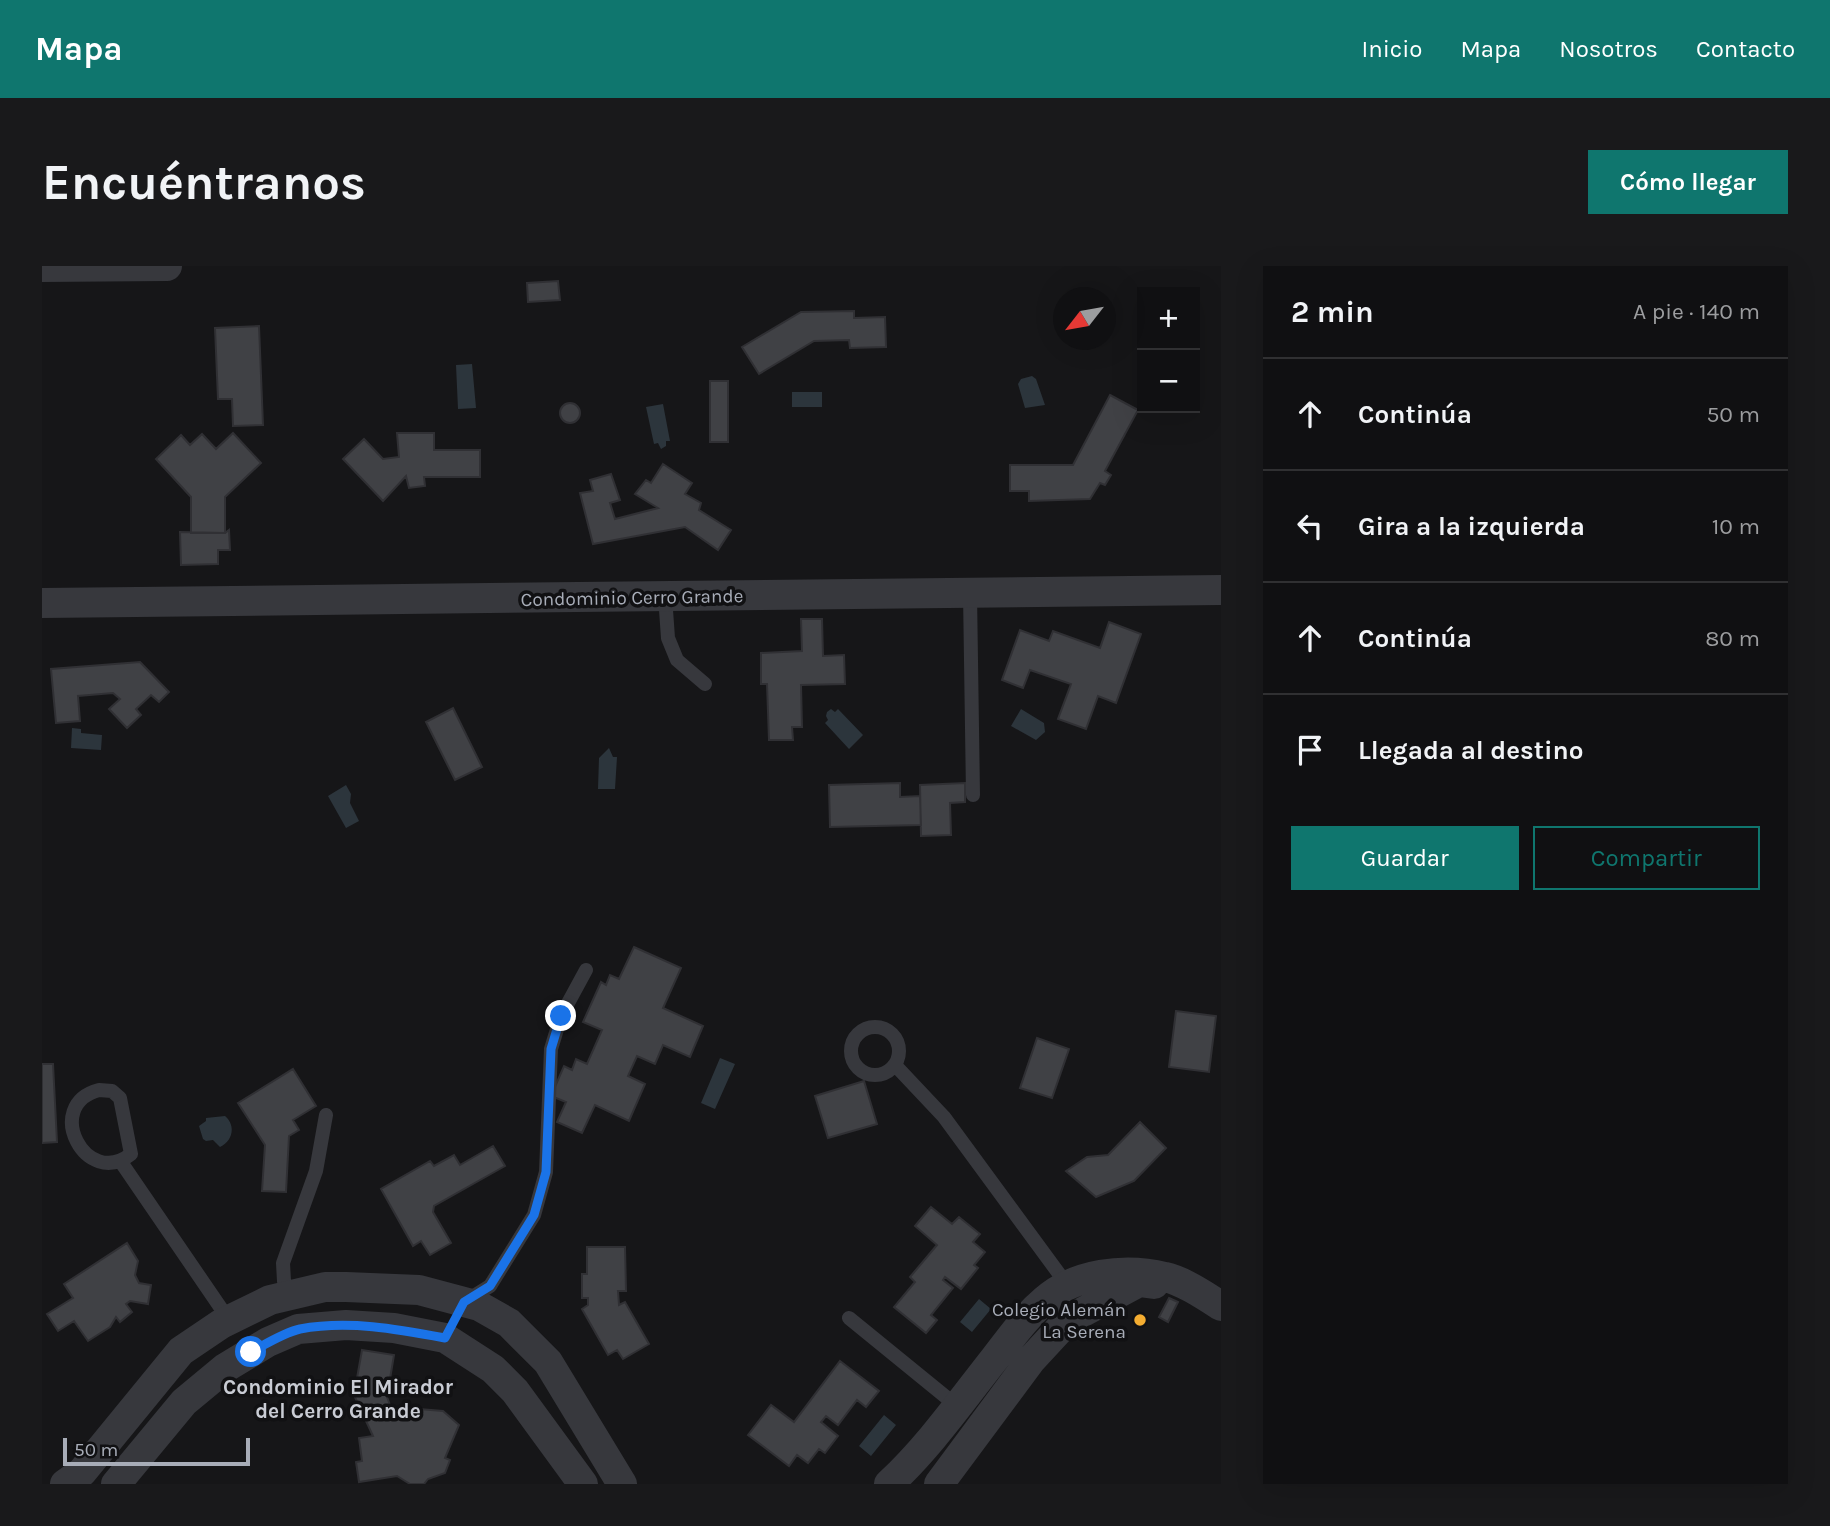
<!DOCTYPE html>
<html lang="es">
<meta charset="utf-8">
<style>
body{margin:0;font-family:Karla,sans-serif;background:#19191b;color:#f1f3f6}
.controls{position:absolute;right:21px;top:21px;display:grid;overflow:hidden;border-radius:0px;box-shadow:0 7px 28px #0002}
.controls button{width:63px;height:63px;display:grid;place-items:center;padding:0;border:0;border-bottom:2px solid #303032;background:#101012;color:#f1f3f6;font:35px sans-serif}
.compass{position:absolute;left:1011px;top:21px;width:63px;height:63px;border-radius:50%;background:#101012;box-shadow:0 7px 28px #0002;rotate:239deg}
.scale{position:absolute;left:21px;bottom:18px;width:187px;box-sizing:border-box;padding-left:7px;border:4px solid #a8adb8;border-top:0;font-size:19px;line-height:24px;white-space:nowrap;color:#a8adb8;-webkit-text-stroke:5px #111113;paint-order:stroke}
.stop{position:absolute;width:21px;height:21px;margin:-16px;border:5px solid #1a73e8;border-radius:50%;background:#fff}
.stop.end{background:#1a73e8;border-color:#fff;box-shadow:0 2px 7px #0008}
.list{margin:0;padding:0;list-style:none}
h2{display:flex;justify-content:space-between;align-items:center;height:91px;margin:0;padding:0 28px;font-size:30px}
h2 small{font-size:23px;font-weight:400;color:#9c9d9f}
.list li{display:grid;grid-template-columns:46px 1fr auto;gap:21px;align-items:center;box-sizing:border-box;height:112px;padding:0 28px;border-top:2px solid #303032}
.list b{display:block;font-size:26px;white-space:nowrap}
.list em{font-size:23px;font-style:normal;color:#9c9d9f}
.actions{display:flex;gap:14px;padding:21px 28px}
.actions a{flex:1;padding:16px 0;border:2px solid #0f766e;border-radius:0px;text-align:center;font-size:24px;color:#0f766e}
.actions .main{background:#0f766e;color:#fff}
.icon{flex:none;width:38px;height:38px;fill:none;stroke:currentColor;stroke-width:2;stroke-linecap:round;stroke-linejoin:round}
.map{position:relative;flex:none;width:1179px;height:1218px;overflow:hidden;border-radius:0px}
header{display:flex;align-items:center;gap:42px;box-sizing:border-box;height:98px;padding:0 35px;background:#0f766e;color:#fff}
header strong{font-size:33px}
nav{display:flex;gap:38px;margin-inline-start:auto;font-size:24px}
.intro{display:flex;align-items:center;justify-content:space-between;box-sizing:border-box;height:168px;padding:0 42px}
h1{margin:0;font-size:49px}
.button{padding:18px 32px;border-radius:0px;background:#0f766e;color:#fff;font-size:24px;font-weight:700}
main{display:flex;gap:42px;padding:0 42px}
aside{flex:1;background:#101012;border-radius:0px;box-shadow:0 7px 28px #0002}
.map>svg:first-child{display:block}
</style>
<header>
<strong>Mapa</strong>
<nav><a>Inicio</a><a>Mapa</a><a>Nosotros</a><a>Contacto</a></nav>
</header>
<div class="intro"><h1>Encuéntranos</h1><a class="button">Cómo llegar</a></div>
<main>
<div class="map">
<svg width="1179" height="1218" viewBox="0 0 1179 1218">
<rect width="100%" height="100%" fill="#161618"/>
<path fill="#2c353c" d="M430 98 434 142 416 143 414 99Z
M990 110 994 113 1003 139 983 142 976 118 979 113Z
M750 126H780V141H750Z
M621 138 628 175H624V180L619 183 616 177 612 178 604 141Z
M789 443 793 446 796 443 821 469 807 483 783 457 786 454 784 450 785 446Z
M979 443 1002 457 1003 466 994 474 969 460Z
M30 462 39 463V467L60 469 59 484 29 482Z
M567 482 571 491H575L573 523H556L557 492Z
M304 519 309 528 308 537 317 555 304 562 286 530Z
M678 792 693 798 673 843 659 837Z
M183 850C194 859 191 875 178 881L171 874 164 875 161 873 157 860 164 855V852Z
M937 1033 949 1043 930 1066 918 1056Z
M842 1149 854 1159 829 1190 817 1180Z"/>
<path fill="#404145" stroke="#303034" stroke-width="2" d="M516 15 518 34 486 36 485 17Z
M812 45V52L843 51 844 81 808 82 807 74 772 75 717 108 700 81 759 46Z
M217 60 221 159 191 160 190 133H176L173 62Z
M668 115H686V176H668Z
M1068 129 1096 144 1063 205 1069 209 1063 219 1058 217 1048 233 987 235V225H968V199H1031Z
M518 147a10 10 0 1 1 20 0a10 10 0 1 1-20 0Z
M191 167 219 197 183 231V267H149V231L114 193 139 169 148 179 160 168 174 183Z
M355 167H392V184H438V211H382L383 220 367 222 364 210 341 235 301 193 322 173 341 193 357 191Z
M621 198 650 217 643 228 659 237 657 244 689 264 676 284 643 261 551 278 538 227 551 225 548 214 569 208 578 234 568 237 573 253 616 242 593 228 604 214 609 217Z
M187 264 188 284H176V298L139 299 138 266 183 267Z
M759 353H780L781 390 802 389 803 418 759 419 760 461H750L751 474H727L725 418H719V387L760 385Z
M1067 356 1099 368 1074 437 1056 430 1044 463 1016 453 1029 418 988 404 981 422 960 414 978 364 1007 375 1011 365 1058 382Z
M98 396 127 426 117 436 109 429 94 443 99 449 85 462 67 443 78 433 71 427 36 430 38 455 14 457 9 403Z
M411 442 440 501 413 514 384 456Z
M858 517V531L878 530 879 559 788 561 787 519Z
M923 517V536L908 537 909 569 879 570 878 519Z
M592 681 639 702 621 742 661 760 648 791 621 779 613 798 595 790 586 810 603 818 587 855 553 839 540 867 515 856 524 836 509 830 522 800 530 804 534 793 545 798 560 764 541 756 559 716 564 719 568 709 577 713Z
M1134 745 1174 750 1167 806 1127 801Z
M995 772 1027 783 1010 832 978 822Z
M0 798H11L15 876 0 877Z
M251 803 274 840 251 854 257 864 247 870 244 926 220 925 223 879 196 837Z
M822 815 835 858 786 872 773 830Z
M1098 856 1124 882 1092 915 1054 931 1024 905 1045 891 1066 889Z
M451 880 463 900 392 940 391 946 409 977 388 989 379 975 371 980 339 923 388 895 392 900 412 889 418 899Z
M889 941 910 958 917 951 938 968 931 976 943 986 932 999 936 1002 919 1023 903 1011 901 1014 911 1022 889 1049 895 1054 884 1067 852 1041 873 1016 868 1011 895 979 873 960Z
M85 977 96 995 93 1009 97 1017 109 1019 106 1038 88 1035 84 1038 90 1046 78 1056 74 1051 68 1061 46 1075 32 1055 16 1065 5 1048 31 1032 22 1018Z
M545 981H583L584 1025H576L577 1039 583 1036 607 1078 581 1093 575 1084 566 1089 540 1043 546 1039V1032H540V1008H545Z
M1127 1032 1136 1036 1126 1056 1117 1051Z
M320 1084 352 1089 345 1131 351 1147 365 1142 401 1145 417 1159 403 1192 408 1194 403 1207 386 1213 382 1218H368L355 1210 317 1216 314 1196 320 1195 317 1172 331 1170 312 1129Z
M798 1095 837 1125 824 1141 815 1134 796 1159 784 1150 779 1156 796 1170 783 1187 777 1183 766 1197 755 1189 747 1200 706 1169 729 1139 752 1156Z"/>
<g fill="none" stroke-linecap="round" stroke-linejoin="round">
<path stroke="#37383d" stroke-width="14" d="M928 327 931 529
M623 330 626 372 635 394 663 418
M809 785a24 24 0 1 1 48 0a24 24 0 1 1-48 0Z
M853 799 902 851 1026 1020
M57 824 70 825 78 832 89 888C44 924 0 839 57 824Z
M79 896 187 1054
M249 1029 242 1015 241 997 274 905 284 849
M424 1035 448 1020 492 949 504 906 509 783 519 750 544 704
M807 1052 915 1140"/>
<path stroke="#37383d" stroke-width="30" d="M0 1 125 0
M0 337 1179 324
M23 1218 40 1206 139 1085 179 1058 228 1034 283 1021H304L377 1024 437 1040 467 1057 506 1096 580 1218
M74 1218 142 1136 183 1102 226 1076 256 1063 304 1059 352 1062 403 1072 451 1103 473 1125 541 1218
M847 1218C887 1181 919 1135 953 1092 968 1073 983 1051 1002 1035 1033 1007 1083 1001 1123 1011 1141 1015 1162 1029 1179 1040
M897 1218 989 1094 1026 1054 1097 1016 1112 1018"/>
</g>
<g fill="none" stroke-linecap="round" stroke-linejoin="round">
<path stroke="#1a73e8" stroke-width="9" d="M209 1086C224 1078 241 1067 258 1063 306 1054 355 1063 403 1072L422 1036 448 1020 492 949 504 906 509 783 519 750"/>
</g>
<circle fill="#f4ad31" stroke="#111113" stroke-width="2.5" cx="1098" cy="1054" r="7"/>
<g text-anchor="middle" stroke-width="7" stroke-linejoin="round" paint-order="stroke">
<g font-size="19" fill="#a8adb8" stroke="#111113">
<text transform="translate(590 331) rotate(-1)" y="7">Condominio Cerro Grande</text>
</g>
<g font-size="19" fill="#a8adb8" stroke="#111113" text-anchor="end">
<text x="1084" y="1050">Colegio Alemán<tspan x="1084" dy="22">La Serena</tspan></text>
</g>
<g font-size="21" font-weight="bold" fill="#c9ccd4" stroke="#111113">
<text x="296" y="1128">Condominio El Mirador<tspan x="296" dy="24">del Cerro Grande</tspan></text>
</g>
</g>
</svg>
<div class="controls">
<button>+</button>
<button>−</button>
</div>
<svg class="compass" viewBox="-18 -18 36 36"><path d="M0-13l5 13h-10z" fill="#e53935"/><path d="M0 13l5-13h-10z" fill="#9c9d9f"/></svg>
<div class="scale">50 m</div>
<div class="stop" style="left:209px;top:1086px"></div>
<div class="stop end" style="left:519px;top:750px"></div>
</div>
<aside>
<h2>2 min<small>A pie · 140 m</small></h2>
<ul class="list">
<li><svg class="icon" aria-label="ahead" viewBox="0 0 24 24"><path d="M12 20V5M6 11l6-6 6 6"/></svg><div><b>Continúa</b></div><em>50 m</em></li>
<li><svg class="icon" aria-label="left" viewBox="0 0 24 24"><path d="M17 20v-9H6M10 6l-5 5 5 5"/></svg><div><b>Gira a la izquierda</b></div><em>10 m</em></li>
<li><svg class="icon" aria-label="ahead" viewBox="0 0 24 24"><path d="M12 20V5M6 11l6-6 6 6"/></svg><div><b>Continúa</b></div><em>80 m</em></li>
<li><svg class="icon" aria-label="arrive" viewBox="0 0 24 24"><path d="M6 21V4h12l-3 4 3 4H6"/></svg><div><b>Llegada al destino</b></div></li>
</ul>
<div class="actions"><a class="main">Guardar</a><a>Compartir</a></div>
</aside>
</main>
